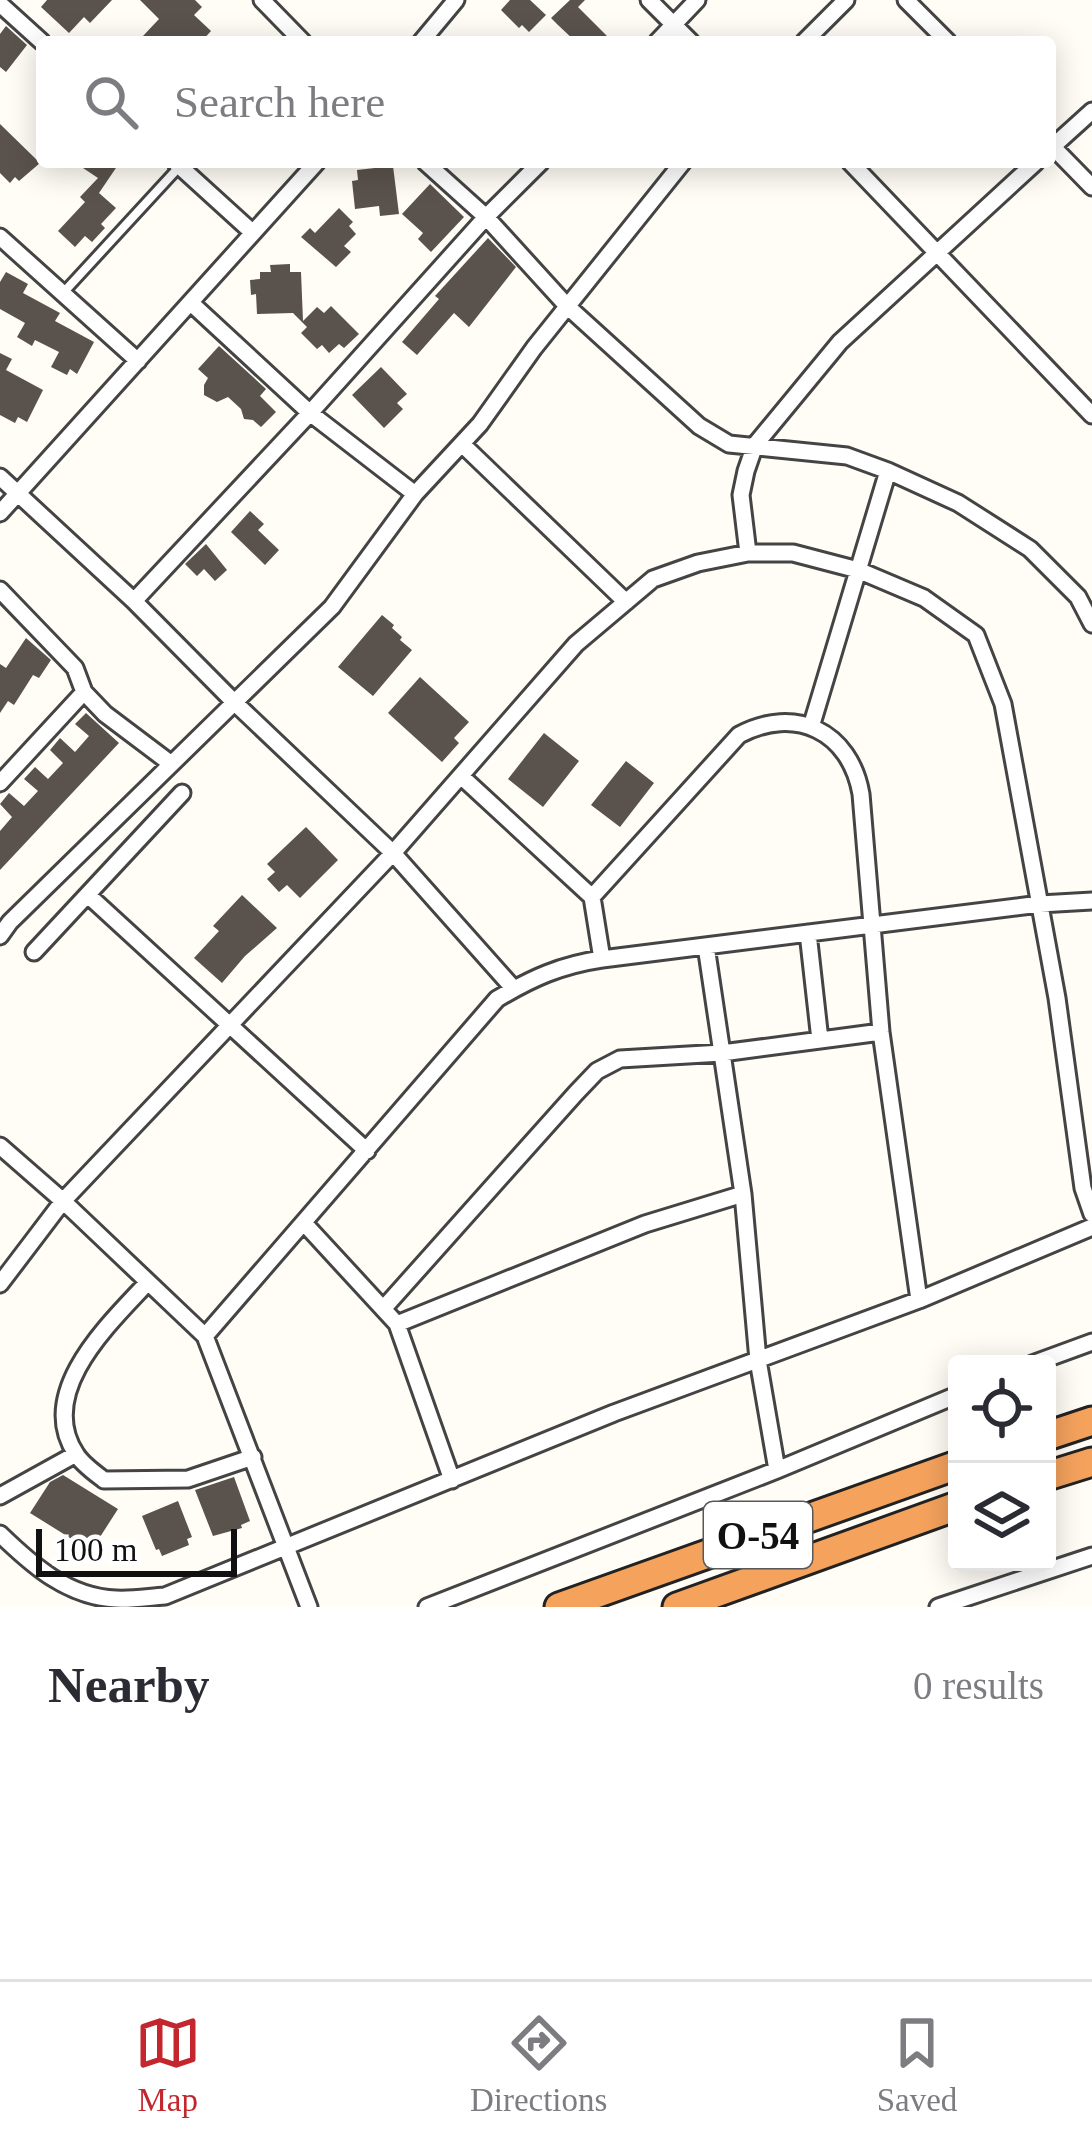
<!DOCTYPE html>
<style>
body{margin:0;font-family:Georgia,serif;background:#f7f7f7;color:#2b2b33}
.controls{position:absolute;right:36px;bottom:36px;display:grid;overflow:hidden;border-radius:12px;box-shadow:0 6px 30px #0003}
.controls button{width:108px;height:108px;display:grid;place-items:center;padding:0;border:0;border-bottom:3px solid #e1e1e2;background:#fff;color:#2b2b33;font:60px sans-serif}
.scale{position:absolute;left:36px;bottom:30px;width:201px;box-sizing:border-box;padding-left:12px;border:6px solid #111;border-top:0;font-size:33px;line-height:42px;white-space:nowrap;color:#111;-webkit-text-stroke:9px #fff;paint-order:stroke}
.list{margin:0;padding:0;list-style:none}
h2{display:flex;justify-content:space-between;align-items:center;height:156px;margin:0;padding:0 48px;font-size:51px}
h2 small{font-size:39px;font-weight:400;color:#7c7c81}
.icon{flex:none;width:66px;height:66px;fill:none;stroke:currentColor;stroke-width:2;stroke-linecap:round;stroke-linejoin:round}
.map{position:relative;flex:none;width:1092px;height:1607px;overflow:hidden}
.search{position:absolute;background:#fff;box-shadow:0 6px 30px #0003;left:36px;right:36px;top:36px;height:132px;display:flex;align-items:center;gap:30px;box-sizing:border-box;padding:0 42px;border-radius:12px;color:#7c7c81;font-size:45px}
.sheet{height:372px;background:#fff}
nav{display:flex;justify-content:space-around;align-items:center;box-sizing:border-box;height:168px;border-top:3px solid #e1e1e2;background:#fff;font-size:33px;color:#7c7c81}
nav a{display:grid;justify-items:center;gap:6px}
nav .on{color:#c4262e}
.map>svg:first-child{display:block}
</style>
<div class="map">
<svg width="1092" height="1607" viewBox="0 0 1092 1607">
<rect width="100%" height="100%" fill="#fffdf5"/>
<path fill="#5a524d" d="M47 0H112L90 23 84 17 69 33 41 7Z
M140 0H195L202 7 194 15 211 31 201 42H150L143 36 159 19Z
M510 0H530L546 15 529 32 522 25 519 28 501 10Z
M570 0H585L578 7 613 42H576L558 25 551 18Z
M6 26 27 45 6 72 0 67V34Z
M0 124 40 163 19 181 15 177 10 183 0 173Z
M74 162H120L99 193 116 208 101 224 105 228 92 242 85 236 75 247 58 231 85 202 80 197 98 178Z
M393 166 399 214 380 216 379 206 355 209 352 181 358 180 357 170Z
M430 184 464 217 431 252 418 239 423 233 402 214Z
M339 208 353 222 349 226 356 234 344 246 351 252 336 267 301 237 310 228 315 233Z
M488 238 516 267 469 327 454 313 417 355 402 342 439 299 435 296Z
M290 264V272H301L303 321 317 307 324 313 331 306 359 334 344 348 339 344 329 353 322 345 317 349 301 333 307 327 293 313 257 314 256 294 251 295 250 280 260 279V272H271L270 265Z
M6 272 28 284 23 293 60 313 55 321 94 342 77 374 70 369 67 375 51 367 59 352 35 340 32 346 17 337 25 323 0 309V282Z
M219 346 266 389 260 396 276 412 261 427 253 420 244 419 241 409 228 397 217 402 204 395V385L208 378 198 369Z
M0 353 12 359 6 370 43 390 27 422 18 417 15 423 0 415Z
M381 367 407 394 397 403 403 409 384 428 352 395Z
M250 511 264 524 258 530 279 550 265 565 231 532Z
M206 544 227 570 215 581 204 569 197 576 185 564Z
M382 615 394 625 392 628 402 637 400 640 412 650 373 696 338 667Z
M26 638 51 660 39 678 33 675 14 705 8 701 0 713V664L6 668Z
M420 677 469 722 454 738 459 743 442 762 388 713Z
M86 713 119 743 0 870V831L12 817 0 804 9 793 24 806 38 791 24 779 35 767 48 779 63 763 50 750 60 738 75 752 89 736 75 724Z
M544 733 579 761 543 807 508 779Z
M626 761 654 783 620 827 591 805Z
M306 827 338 860 300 898 287 885 279 892 267 879 275 872 267 864Z
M242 895 277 928 245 956 222 983 194 958 219 931 213 926Z
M63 1475 118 1509 91 1551 30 1513 50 1482Z
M234 1477 250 1521 241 1525 242 1528 213 1536 195 1490Z
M178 1501 192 1537 187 1539 189 1545 162 1556 159 1549 156 1550 142 1516Z"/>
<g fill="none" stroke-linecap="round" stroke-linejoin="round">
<defs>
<path id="lane" d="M63 293 179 167"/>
<path id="street" d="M262 0 303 42
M649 0 691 42
M906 0 948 42
M0 4 42 42
M421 42 456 0
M657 42 697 0
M804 42 846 0
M1050 144 1092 187
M1050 149 1092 111
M175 162 253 233
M425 162 486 217 567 306 699 426 729 444 847 456 888 471 958 503 1030 549 1078 597 1092 624
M850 162 1092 415
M0 237 138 361
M191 303 310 413 415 494
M462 444 626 602
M0 477 134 601 233 701 393 853 514 989
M0 513 317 162
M748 553 741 495 746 471 755 445 840 342 1036 162
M0 590 75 668 84 692 105 714 170 763
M134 601 310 413 486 217 541 162
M811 727 888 471
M462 777 592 897 602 959
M0 783 84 692
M89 896 367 1151
M592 897 739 735C795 705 850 731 861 794L881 1032 919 1300
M808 933 820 1040
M0 936 10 922 332 607 415 494 480 424 534 348 683 162
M706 946 743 1194 758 1360 777 1470
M34 952 182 793
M0 1146 63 1201 205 1336 309 1607
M304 1223 397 1324 452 1480
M148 1282C110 1323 35 1392 76 1454 82 1464 95 1473 104 1480L188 1479 253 1457
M0 1284 63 1201 393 853 576 644 653 579 698 563 748 553H793L858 570 924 598 976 635 1003 704 1057 998 1083 1188 1092 1214
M383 1309 576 1093 597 1071 620 1059 722 1053 881 1032
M397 1324 645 1224 743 1194
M205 1336 497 999C532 978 561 965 602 959L1040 904 1092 901
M1032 1364 1092 1342
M0 1496 76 1454
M0 1534C33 1566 68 1597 116 1599 132 1600 149 1597 165 1596L614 1413 919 1300 1092 1227
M427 1607 777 1470 957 1395
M938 1607 1092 1556"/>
<path id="highway" d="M1047 1436 1092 1421
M1047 1476 1092 1462
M559 1607 957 1465
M677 1607 957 1506"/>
</defs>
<use href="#lane" stroke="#444" stroke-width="14"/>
<use href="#street" stroke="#444" stroke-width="21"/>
<use href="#highway" stroke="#222" stroke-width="33"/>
<use href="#lane" stroke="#fff" stroke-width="8"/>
<use href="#street" stroke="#fff" stroke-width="15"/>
<use href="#highway" stroke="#f5a25d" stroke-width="27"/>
</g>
<g text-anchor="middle" stroke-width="12" stroke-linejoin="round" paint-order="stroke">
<rect fill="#fff" stroke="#585858" stroke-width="3" x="704" y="1502" width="108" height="66" rx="9"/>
<g font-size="39" font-weight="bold" fill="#111">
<text x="758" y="1549">O-54</text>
</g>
</g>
</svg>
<div class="controls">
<button><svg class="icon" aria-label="locate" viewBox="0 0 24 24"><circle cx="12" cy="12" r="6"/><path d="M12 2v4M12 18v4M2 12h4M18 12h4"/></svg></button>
<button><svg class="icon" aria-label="layers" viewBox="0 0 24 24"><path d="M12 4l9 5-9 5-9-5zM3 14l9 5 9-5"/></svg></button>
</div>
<div class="scale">100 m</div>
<div class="search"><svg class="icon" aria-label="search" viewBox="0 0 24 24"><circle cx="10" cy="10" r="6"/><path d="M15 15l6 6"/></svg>Search here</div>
</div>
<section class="sheet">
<h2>Nearby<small>0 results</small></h2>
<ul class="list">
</ul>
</section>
<nav>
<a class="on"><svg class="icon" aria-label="map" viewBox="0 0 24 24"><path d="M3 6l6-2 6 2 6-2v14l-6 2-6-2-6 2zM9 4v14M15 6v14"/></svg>Map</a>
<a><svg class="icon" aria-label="directions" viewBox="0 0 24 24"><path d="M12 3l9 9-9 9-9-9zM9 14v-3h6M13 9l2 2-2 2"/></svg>Directions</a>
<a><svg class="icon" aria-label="saved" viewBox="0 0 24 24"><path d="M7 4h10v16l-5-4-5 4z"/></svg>Saved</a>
</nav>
